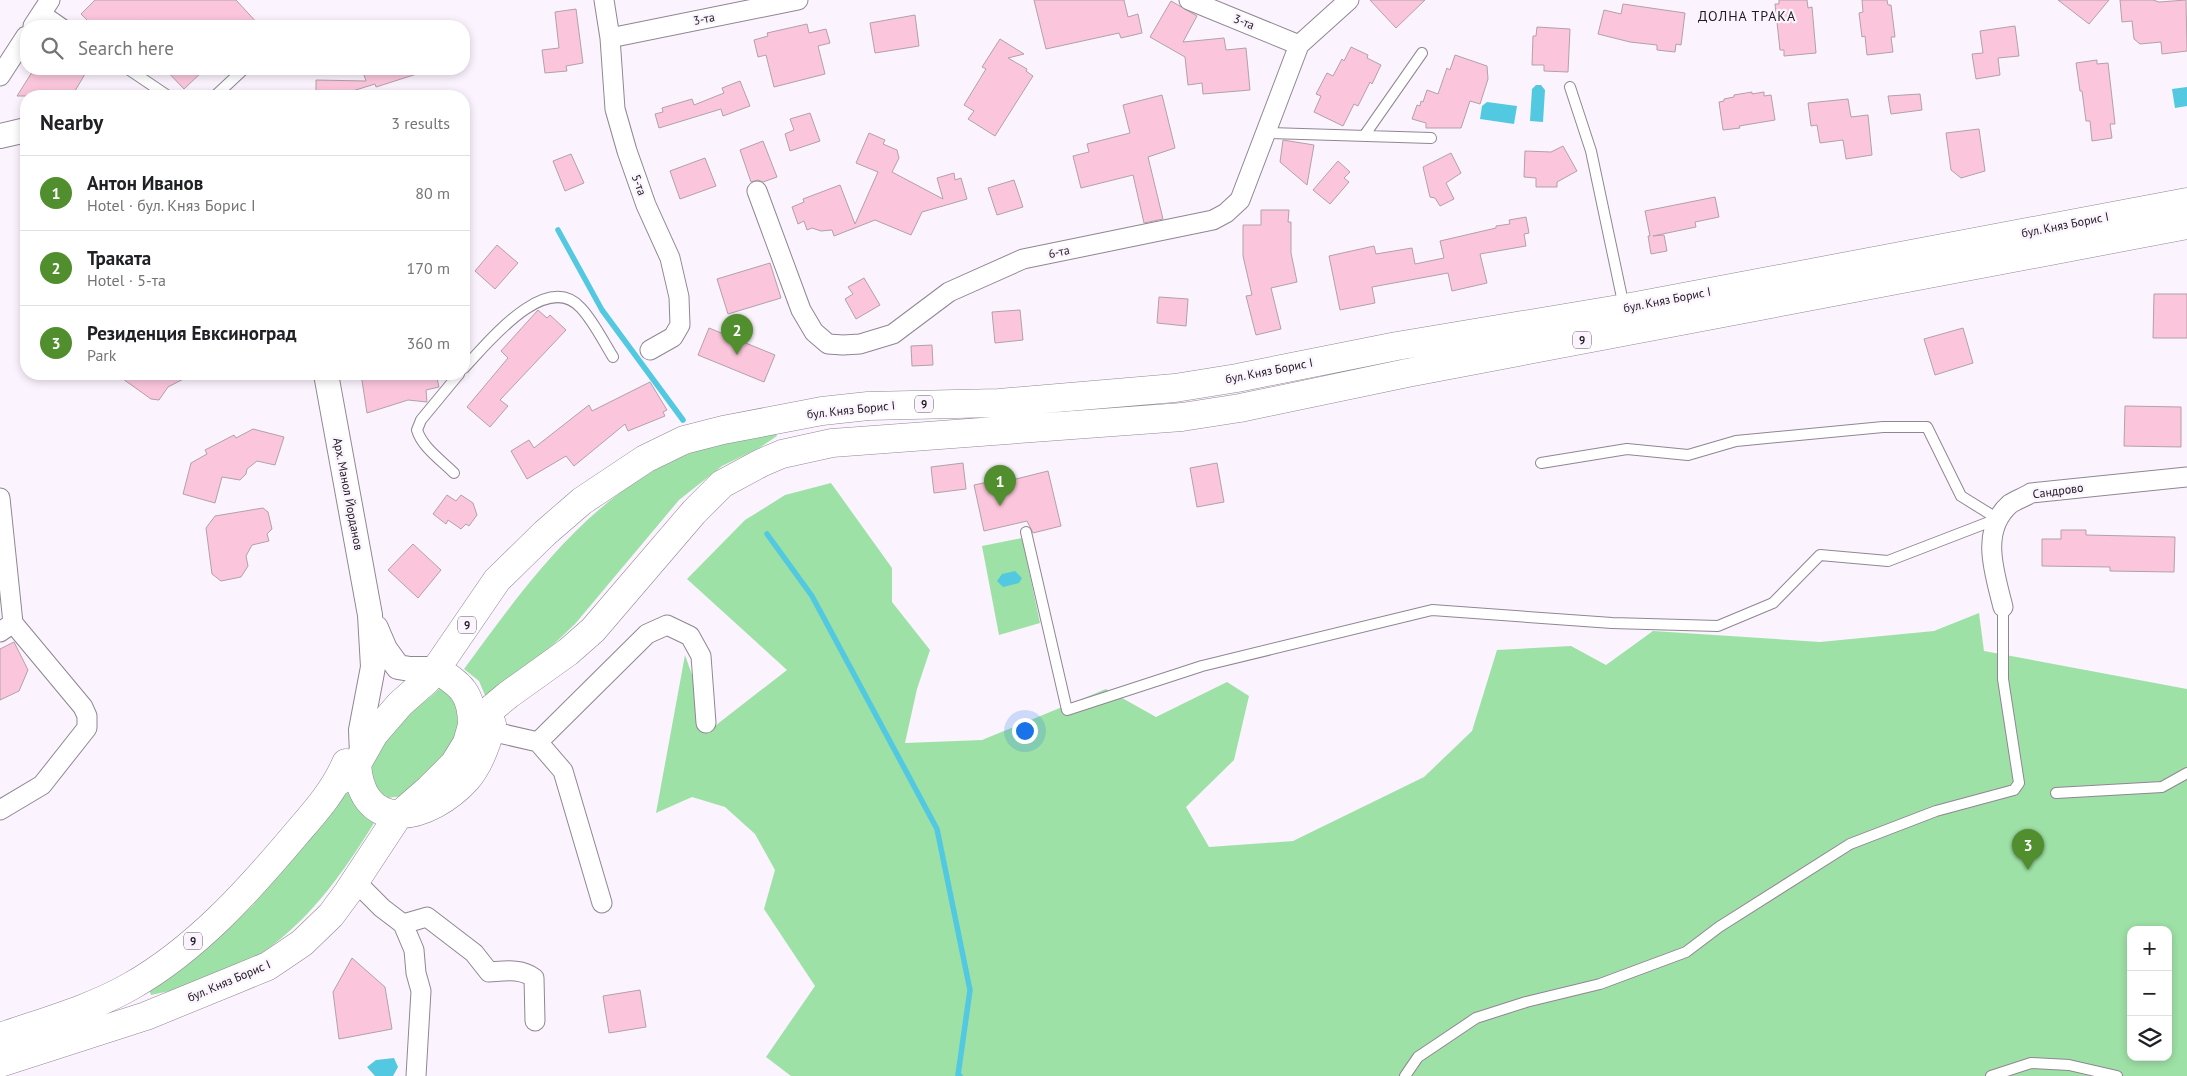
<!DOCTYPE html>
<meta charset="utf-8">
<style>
body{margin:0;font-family:"PT Sans",sans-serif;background:#f2f2f2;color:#202124}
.controls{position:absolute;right:15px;bottom:15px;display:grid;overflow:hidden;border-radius:10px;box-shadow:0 2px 8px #0003}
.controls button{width:45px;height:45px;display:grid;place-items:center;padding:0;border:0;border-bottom:1px solid #e0e0e0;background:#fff;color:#202124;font:25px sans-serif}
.you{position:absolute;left:1024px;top:730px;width:18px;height:18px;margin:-12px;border:4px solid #fff;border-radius:50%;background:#1a73e8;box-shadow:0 0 0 8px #1a73e833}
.badge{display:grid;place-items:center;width:32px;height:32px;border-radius:50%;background:#518e2e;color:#fff;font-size:16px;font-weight:700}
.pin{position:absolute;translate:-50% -41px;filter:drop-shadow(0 1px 2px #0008)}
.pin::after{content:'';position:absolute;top:26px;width:18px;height:15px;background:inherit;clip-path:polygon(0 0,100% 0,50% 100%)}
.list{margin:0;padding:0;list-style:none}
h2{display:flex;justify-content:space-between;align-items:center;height:65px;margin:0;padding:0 20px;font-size:21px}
h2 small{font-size:16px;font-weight:400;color:#757577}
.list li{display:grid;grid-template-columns:32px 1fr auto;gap:15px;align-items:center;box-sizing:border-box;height:75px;padding:0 20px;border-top:1px solid #e0e0e0}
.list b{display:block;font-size:19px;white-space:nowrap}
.list p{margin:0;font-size:16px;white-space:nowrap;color:#757577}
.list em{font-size:16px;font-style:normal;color:#757577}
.icon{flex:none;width:28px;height:28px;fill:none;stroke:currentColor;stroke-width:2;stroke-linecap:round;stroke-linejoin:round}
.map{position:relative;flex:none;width:2187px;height:1076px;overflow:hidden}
.search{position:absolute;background:#fff;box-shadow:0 2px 8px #0003;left:20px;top:20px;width:450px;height:55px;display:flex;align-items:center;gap:12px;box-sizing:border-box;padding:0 18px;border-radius:20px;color:#757577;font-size:19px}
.panel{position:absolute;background:#fff;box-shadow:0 2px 8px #0003;left:20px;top:90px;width:450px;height:290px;border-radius:20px}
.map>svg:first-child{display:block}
</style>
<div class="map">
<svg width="2187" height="1076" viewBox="0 0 2187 1076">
<rect width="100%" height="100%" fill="#fbf3fe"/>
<path fill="#9ee1a6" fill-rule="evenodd" d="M775 432 777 436 759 448 722 466 679 500 575 624 553 645 497 689 487 700 479 681 464 669C528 582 597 483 705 448 727 441 752 437 775 432Z
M831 483 892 568V602L930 650 917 689 905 743 982 740 1106 689 1156 717 1227 682 1249 696 1234 760 1186 807 1209 847 1293 841 1424 777 1472 731 1497 650 1571 646 1606 665 1653 631 1820 642 1934 631 1979 613 1984 651 2187 689V1076H791L766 1057 815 986 764 909 775 870 755 834 725 807 692 797 656 813 685 655 711 729 787 670 687 579 745 520 785 495ZM2131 930H2168V1057H2131Z
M1022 538 1040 623 999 635 982 546Z
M441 687 455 697 461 715 457 736 443 765 404 796 386 798 377 795C375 789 370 780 370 773 370 730 416 713 441 687Z
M349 790 376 820C336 884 298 938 228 973 206 984 175 990 151 995L148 986 205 949 253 905Z"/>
<path fill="#52c9e0" d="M1536 85H1541L1545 90 1543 122 1530 121 1532 89Z
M2187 87V106L2175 108 2172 89Z
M1487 102 1517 106 1514 124 1480 119 1482 106Z
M1015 571 1022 578 1019 583 1003 587 997 581 1002 574Z
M394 1058 398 1067 393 1076H375L367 1067 376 1060Z"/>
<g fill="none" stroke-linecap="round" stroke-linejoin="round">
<path stroke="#52c9e0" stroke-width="5.5" d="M558 230 602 310 683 420
M767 534 812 596 937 829 970 990 958 1075 960 1076"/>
</g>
<path fill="#fbc6dc" stroke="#b2a1a8" d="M95 0H236L260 26H144L137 20 131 26H93L81 14Z
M1034 0H1124L1128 17 1138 14 1142 33 1121 38 1119 33 1046 49Z
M1370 0H1425L1396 28Z
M1779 0H1807L1808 8 1812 7 1816 53 1784 56V50H1780L1775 4H1779Z
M1862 0H1887L1888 5H1891L1895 37H1891L1893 52 1867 55 1865 36 1862 37 1859 13 1863 12Z
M2058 0H2109L2089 24Z
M2120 0H2153L2159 2 2186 0 2187 51 2162 54 2161 42 2140 44 2134 39 2132 21 2122 22Z
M1171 1 1197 16 1183 42 1224 38 1226 50 1246 48 1250 90 1203 94 1202 83 1188 85 1185 57 1150 37Z
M1623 4 1685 13 1681 45 1676 44 1675 52 1657 50V45L1630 42 1598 34 1604 10 1621 14Z
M576 9 583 63 566 66 567 71 545 73 542 50 559 48 555 12Z
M915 15 919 46 875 53 870 23Z
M807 24 809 33 826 29 830 43 818 46 825 74 774 87 766 55 758 57 754 40 768 36 767 33Z
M2015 26 2019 56 1998 58 2000 75 1976 79 1972 54 1983 53 1980 31Z
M1537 27 1570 29 1568 72 1544 71V65H1532L1533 36H1536Z
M1000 39 1024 54 1008 58 1027 69 1026 71 1033 76 995 136 968 119 974 111 964 105 986 69 982 67Z
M1351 47 1368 55 1367 58 1381 65 1372 84 1370 82 1358 106 1354 104 1343 126 1314 112 1321 96 1316 94 1327 73 1333 76 1342 59 1344 61Z
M1455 55 1487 66 1488 79 1480 104 1470 101 1461 128H1426V123L1412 119 1417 105 1420 106 1421 101 1423 102 1427 90 1438 94 1447 68 1450 70Z
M2097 60V64L2108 63 2115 124H2110L2112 138 2092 141 2090 121H2086L2082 91H2080L2076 63Z
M34 69H88L72 96H17Z
M165 69H205L184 89Z
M362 69H423V72L376 87 375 84 346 93V96H316V80L366 81Z
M740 81 750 106 723 116 721 109 659 128 655 114 663 112 662 108 692 99 694 105 724 93 722 88Z
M1752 92V94L1764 92V96L1771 95 1775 120 1739 126 1740 128 1723 130 1719 102 1724 101V99L1734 97V95Z
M1920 94 1922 110 1891 114 1888 96Z
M1162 95 1175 148 1148 157 1163 219 1144 223 1133 175 1081 188 1073 156 1089 152 1087 144 1130 133 1123 105Z
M1848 99 1851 117 1868 115 1872 155 1846 159 1843 140 1820 143 1817 125 1811 126 1808 103Z
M810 113 820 141 790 151 785 134 794 130 790 119Z
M1979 129 1985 171 1961 178 1951 170 1946 133Z
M869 133 885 140 883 144 897 150 899 158 892 172 943 199 937 178 954 173 955 180 961 178 967 199 922 212 911 235 875 220 834 236 832 230 821 231 812 228 807 230 804 221 798 224 792 207 804 202 803 199 840 185 855 224 878 172 856 163Z
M1283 140 1314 145 1307 185 1280 162Z
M763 141 777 177 763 182 758 180 751 182 740 150Z
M1563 146 1577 171 1557 182V187H1536V178L1524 177 1525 151 1551 152Z
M1451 153 1461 173 1446 183 1454 199 1440 206 1435 198 1430 197 1423 167Z
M571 154 584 183 565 191 553 161Z
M705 158 716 186 680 199 670 171Z
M1338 161 1350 172 1344 178 1349 182 1330 204 1313 190Z
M1014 180 1023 207 997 215 988 188Z
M1715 197 1719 217 1695 222 1696 227 1653 236 1664 235 1667 251 1651 254 1648 236H1650L1645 211Z
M1261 210H1289L1288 222H1291V253L1297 282 1271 288 1281 329 1256 335 1246 296 1252 295 1243 256V225H1261Z
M1526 217 1529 233 1524 234 1526 246 1480 254 1487 283 1452 291 1448 273 1372 287 1375 303 1340 310 1329 256 1374 246 1376 254 1412 248 1415 264 1444 258 1440 241 1496 228V226L1510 224 1509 220Z
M497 245 518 263 495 289 475 271Z
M770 263 781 298 728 314 717 279Z
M864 278 880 305 856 319 845 299 853 294 848 287Z
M2154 294H2187V338H2153Z
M1159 297 1188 299 1186 326 1157 323Z
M538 310 547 318 550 315 566 330 500 400 508 406 490 427 467 407 508 358 501 351Z
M1020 310 1023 340 995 343 992 312Z
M709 328 775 355 764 382 698 355Z
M1963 328 1973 363 1935 375 1924 339Z
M932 345 933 365 912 366 911 346Z
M116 374H193L168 387 159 400 151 399Z
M361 374H436L439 387 426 390 427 402 408 400 367 413Z
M650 382 667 410 663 412 665 416 628 431 625 424 574 466 566 456 527 479 511 451 529 440 534 448 589 405 592 411Z
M2125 406 2181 407V447L2124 446Z
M253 429 284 437 275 465 257 461 247 469 246 474 240 480 222 477 215 503 183 494 191 463 207 454 205 450 234 435 236 438Z
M963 463 966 489 934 493 931 467Z
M1217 463 1224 502 1197 507 1190 468Z
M1048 471 1061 526 1033 533 1027 521 984 531 974 485 1007 478 1008 481Z
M447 495 456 501 461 495 473 503 477 515 469 526 466 524 461 529 448 520 446 524 433 514Z
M263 508 268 512 272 529 267 534 269 541 252 545 246 556 248 566 241 577 221 581 212 574 206 528 215 516Z
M2061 530H2086V535L2175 537 2174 572 2110 571V567L2042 566V539H2061Z
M413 544 441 570 418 598 388 570Z
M14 642 28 670 19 691 0 700V649Z
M352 958 385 987 392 1029 339 1039 333 992Z
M640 990 646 1027 609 1033 603 996Z"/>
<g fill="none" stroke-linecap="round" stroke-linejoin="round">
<defs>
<path id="service" d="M43 10 66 26
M128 69 168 96
M1570 87 1591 151 1624 307
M215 96 244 69
M1267 133 1431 138
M1364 136 1422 53
M464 368C487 344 546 269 581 308 594 322 603 341 613 357
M1541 463 1627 449 1688 455 1736 441 1883 427H1927L1961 496 1998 519
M454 473C441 460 422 447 417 430L421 420 459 374
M1026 532 1067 710 1202 666 1432 610 1612 623 1718 626 1773 603 1820 555 1888 561 1997 519
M2056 793 2162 787 2187 773
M1405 1076 1418 1057 1476 1018 1526 1002 1600 984 1686 952 1719 927 1850 844 1936 811 2014 790 2019 783 2003 679V607
M1991 1076 2031 1063 2069 1065 2117 1076"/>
<path id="minor" d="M604 0 610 38 615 109 627 151 646 205 670 258 679 297 680 325 673 337 650 350
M1189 0 1299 45
M33 26 50 0
M610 38 798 0
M0 76 26 36
M757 191 801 310 814 332 828 344 843 345 860 344 893 334 949 292 1023 259 1213 220 1226 213 1240 200 1299 45 1349 0
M0 498 13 623 0 632
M2003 607C1995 574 1979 531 2010 504 2016 500 2025 497 2031 493L2187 477
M490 731 538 742 647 634 667 625 690 636 701 656 706 723
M538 742 563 771 602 903
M0 810 42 785 87 728V716L83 707 13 623
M355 881 382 908 403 924 414 950 416 973 421 991 416 1076
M403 924 427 917 474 953 489 972C505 971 521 968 534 978L535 1021"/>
<path id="tertiary" d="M0 136 26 130
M326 374 370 615 373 667 361 730 362 755
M376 628 385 649 398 667 410 669H436"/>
<path id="trunk" d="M436 669C461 685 472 693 472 725
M357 764C362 838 431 819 467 779 480 764 487 743 492 724
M339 781 357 764 374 734 400 704 426 681 436 669 497 580 545 533 582 501 645 459 684 440 723 430 822 411 868 406 999 403 1175 388 1237 378 1397 346 1625 308 2187 202
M0 1037C43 1022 91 1009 131 986 196 949 248 891 296 834 315 812 334 791 346 763
M0 1063 146 1016 239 978 268 966 302 943 331 915 348 892 398 816 429 789 454 764 467 743 472 725 508 695 568 652 593 630 694 512 722 484 761 463 782 454 832 443 1182 417 1240 408 1407 373 2187 225"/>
</defs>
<use href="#service" stroke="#908693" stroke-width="12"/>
<use href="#minor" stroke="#908693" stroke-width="21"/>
<use href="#tertiary" stroke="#908693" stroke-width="26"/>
<use href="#trunk" stroke="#908693" stroke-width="29"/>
<use href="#service" stroke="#fff" stroke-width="10"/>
<use href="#minor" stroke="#fff" stroke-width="19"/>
<use href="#tertiary" stroke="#fff" stroke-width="24"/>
<use href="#trunk" stroke="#fff" stroke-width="28"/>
</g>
<g text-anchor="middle" stroke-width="4.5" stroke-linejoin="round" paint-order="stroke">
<g fill="#fbf3fe" stroke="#605b62" stroke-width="1">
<rect x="1573" y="331.5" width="18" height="17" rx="4"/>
<rect x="915" y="395.5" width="18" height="17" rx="4"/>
<rect x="458" y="616.5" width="18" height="17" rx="4"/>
<rect x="184" y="932.5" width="18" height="17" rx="4"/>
</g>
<g font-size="11" font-weight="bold" fill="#1e1a1f">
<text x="1582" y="344">9</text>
<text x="924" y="408">9</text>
<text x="467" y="629">9</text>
<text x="193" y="945">9</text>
</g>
<g font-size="12" fill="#1e1a1f" stroke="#fbf3fe">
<text transform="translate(704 19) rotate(-11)" y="4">3-та</text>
<text transform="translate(1244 22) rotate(22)" y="4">3-та</text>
<text transform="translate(639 185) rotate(70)" y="4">5-та</text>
<text transform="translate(2065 225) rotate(-11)" y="4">бул. Княз Борис I</text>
<text transform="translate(1059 252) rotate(-12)" y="4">6-та</text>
<text transform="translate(1667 300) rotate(-11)" y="4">бул. Княз Борис I</text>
<text transform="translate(1269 371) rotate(-11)" y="4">бул. Княз Борис I</text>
<text transform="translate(851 410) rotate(-6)" y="4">бул. Княз Борис I</text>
<text transform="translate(2058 491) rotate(-8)" y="4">Сандрово</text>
<text transform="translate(348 494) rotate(79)" y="4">Арх. Манол Йорданов</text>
<text transform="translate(229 981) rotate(-23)" y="4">бул. Княз Борис I</text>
</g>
<g font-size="14" letter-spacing="1" fill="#1e1a1f" stroke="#fbf3fe">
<text x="1747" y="21">ДОЛНА ТРАКА</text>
</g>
</g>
</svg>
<div class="controls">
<button>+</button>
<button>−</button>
<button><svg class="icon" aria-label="layers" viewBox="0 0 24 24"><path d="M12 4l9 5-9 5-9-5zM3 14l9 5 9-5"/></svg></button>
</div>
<div class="you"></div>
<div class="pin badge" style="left:1000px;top:506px">1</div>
<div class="pin badge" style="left:737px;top:355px">2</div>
<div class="pin badge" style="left:2028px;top:870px">3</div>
<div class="search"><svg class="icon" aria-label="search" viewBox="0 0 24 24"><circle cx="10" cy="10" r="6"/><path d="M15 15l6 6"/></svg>Search here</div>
<section class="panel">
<h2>Nearby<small>3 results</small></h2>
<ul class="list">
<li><span class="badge">1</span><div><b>Антон Иванов</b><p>Hotel · бул. Княз Борис I</p></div><em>80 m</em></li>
<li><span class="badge">2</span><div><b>Траката</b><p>Hotel · 5-та</p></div><em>170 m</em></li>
<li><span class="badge">3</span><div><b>Резиденция Евксиноград</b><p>Park</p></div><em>360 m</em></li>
</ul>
</section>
</div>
